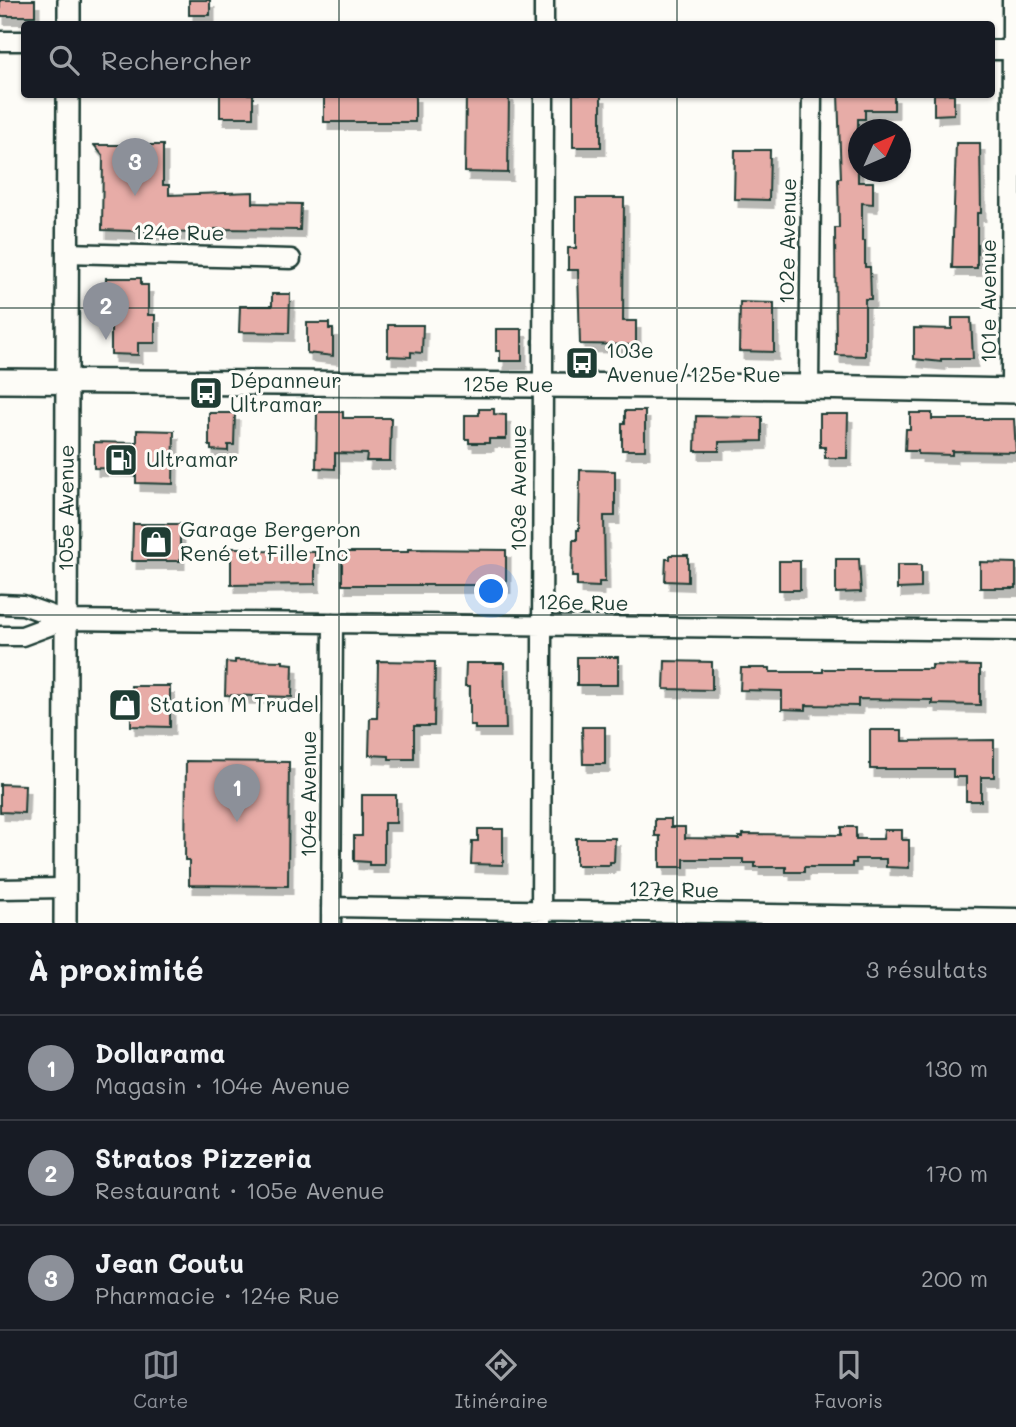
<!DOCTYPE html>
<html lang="fr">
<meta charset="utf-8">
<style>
body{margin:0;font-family:Mali,sans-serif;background:#20242c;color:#f1f3f6}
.compass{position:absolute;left:848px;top:119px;width:63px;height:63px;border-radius:50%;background:#171b24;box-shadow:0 2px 5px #0004;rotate:45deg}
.you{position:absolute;left:492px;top:592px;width:24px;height:24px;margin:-18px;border:5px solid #fff;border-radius:50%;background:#1a73e8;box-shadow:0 0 0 10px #1a73e833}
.badge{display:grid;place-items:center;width:46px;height:46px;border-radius:50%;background:#8c9099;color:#fff;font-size:23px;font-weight:700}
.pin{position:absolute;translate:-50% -58px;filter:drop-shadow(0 2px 4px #0008)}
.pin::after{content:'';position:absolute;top:37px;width:24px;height:21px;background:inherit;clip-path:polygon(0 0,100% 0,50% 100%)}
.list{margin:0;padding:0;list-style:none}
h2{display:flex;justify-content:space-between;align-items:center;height:91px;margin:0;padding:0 28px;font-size:30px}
h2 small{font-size:23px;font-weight:400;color:#9ea1a6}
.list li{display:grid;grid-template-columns:46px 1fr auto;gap:21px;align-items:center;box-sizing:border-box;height:105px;padding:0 28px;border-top:2px solid #363941}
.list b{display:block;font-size:26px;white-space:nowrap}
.list p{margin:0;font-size:23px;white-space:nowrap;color:#9ea1a6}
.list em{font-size:23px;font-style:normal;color:#9ea1a6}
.icon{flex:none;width:38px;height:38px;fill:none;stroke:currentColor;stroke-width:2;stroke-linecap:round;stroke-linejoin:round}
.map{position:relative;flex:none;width:1016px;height:923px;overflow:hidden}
.search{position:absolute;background:#171b24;box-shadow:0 2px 5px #0004;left:21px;right:21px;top:21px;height:77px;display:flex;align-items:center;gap:18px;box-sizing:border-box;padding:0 24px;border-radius:7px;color:#9ea1a6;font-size:26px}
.sheet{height:406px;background:#171b24}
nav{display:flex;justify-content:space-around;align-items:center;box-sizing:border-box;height:98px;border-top:2px solid #363941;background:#171b24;font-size:19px;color:#9ea1a6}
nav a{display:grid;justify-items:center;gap:4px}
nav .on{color:#8c9099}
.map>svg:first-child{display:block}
</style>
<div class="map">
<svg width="1016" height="923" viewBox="0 0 1016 923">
<defs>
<filter id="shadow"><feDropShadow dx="4.5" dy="8" stdDeviation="0" flood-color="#0004"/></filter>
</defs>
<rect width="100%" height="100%" fill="#fdfcf7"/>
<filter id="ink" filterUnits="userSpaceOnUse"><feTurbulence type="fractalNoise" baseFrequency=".0143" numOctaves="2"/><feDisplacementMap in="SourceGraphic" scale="14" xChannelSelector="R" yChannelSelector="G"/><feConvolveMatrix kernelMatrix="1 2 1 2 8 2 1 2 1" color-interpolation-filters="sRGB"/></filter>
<g filter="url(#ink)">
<path fill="#e7aca7" stroke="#1f3d34" stroke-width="2" filter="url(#shadow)" d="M0 0H35V16H0Z
M189 0H210V15H189Z
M220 94H253V117H220Z
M324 94H415V122H324Z
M466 94H509L508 173 465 172Z
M573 94H601V147H573Z
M838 94H894V110H865V119H858V182H873V204L862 203V241H865V267H870L871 299H865V356L836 355 835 228H839L838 178H841Z
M934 94H954V114L934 115Z
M956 143H980L981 213H977V268H952Z
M94 145H163V185H169V195L253 192V203L301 204 300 230 215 229V233H195L102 230 103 156Z
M735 150H770L769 200 734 199Z
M576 198H624L623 321H636V345L580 344 578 270H568V248H576Z
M106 278H141V285H148V315H155V343H138V355L111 354V306H105Z
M272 294H290L289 333 239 332 240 306H272Z
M740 302 774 303V352L739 351Z
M952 318H971L973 359H941V362L914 359V328L952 329Z
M307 323H329V329H333V356L307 353Z
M388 325H423L422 353 411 352V357L388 356Z
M496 329H522V361H500V351H496Z
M479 409H494V414L506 415V439H489V443H469V439H465V415H479Z
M625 411H645V450H622V423H625Z
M317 412H343V418H391L390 461H366L367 454 335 453V469L316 468Z
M209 413H235L234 445H228V451L211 450V446H209Z
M910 413H932V419H1014L1016 452 952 451V455L918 454V451H905L906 429H910Z
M820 414H848L847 458H825V447H820Z
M696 416 762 417V441L719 442V451H695Z
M137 430 174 431 173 484 136 483V469L94 468V442L137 443Z
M580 470 615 471V516H604L605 582H599V587L577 586V577H572L573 540H577V530H579Z
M133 524H180V561H132Z
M231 548H258V551L315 552V584L231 585Z
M408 549 506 550V585H342V552H408Z
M670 555H688V582L665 581 666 559H670Z
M836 559H859L861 592 836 593Z
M779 561H800V590H779Z
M980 562 1016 563V588H980Z
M897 565H921V588L897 589Z
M577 657H618V685H577Z
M235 660 283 661V663L293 664 292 697 225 695 226 662 235 663Z
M378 661 435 662 434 726H414V759H389V756L369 755 370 718H377Z
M665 661 712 662V690L664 689Z
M466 663H504L506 729H475V725H470V686H465Z
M932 665 980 666V705L932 704V700L858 699V706L806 705V710L782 709V691L740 690 741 668H770V672H823V669H932Z
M131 686H170V727L131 726Z
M582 727H605V764H583Z
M870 730H902V741L994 740V777H981V801H966V777H953V769H870Z
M186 761 289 762 288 886 189 885V860H185Z
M0 784 25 785 24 813 0 812Z
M362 795H396V823H384V865H369V862L354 861V836H362Z
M655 819H671V827H685V838L739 839V837H743V834L841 835V827H856V839H883L884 830H902V840H909V868L886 867V859H856V863H852V867H804V872H786V867H755V863H743V859H684V867H660V836H655Z
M478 829H503V865L471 864 472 841H478Z
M576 838H615L614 862H610V865H576Z"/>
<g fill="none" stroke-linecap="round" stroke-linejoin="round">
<defs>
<path id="minor" d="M544 24V0
M0 41H24
M992 50H1012
M66 253 291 259
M809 387 812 94
M1011 391 1012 0
M0 604 23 605 65 620 1016 631
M0 636H22L65 620
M0 889 65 888
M331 907 1016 918
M331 923 333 623
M541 923 544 94"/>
<g id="tertiary">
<path d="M69 24V0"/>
<path id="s1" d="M65 923 68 94"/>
</g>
<g id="secondary">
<path id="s2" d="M0 381 809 387 1016 391"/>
</g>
</defs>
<use href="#minor" stroke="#1f3d34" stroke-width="23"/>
<use href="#tertiary" stroke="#1f3d34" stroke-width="26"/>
<use href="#secondary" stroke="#1f3d34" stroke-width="28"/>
<use href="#minor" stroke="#fdfcf7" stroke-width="18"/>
<use href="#tertiary" stroke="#fdfcf7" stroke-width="21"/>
<use href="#secondary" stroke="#fdfcf7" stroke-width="23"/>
</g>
</g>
<path fill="none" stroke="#1f3d34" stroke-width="2" stroke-opacity="0.55" d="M339 0V24M677 0V24M339 94V923M677 94V923M0 308H1016M0 615H1016"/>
<defs>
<symbol id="bus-square" viewBox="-11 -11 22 22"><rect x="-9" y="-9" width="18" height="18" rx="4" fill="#1f3d34" stroke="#fdfcf7"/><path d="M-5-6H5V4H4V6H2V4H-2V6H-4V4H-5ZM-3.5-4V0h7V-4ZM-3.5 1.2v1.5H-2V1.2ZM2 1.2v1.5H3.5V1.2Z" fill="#fff"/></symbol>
<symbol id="fuel-square" viewBox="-11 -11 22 22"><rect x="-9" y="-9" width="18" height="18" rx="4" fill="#1f3d34" stroke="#fdfcf7"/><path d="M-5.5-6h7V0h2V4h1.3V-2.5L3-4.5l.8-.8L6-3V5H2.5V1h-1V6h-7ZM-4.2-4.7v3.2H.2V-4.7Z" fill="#fff"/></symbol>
<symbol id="shop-square" viewBox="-11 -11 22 22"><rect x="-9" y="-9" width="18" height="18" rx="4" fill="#1f3d34" stroke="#fdfcf7"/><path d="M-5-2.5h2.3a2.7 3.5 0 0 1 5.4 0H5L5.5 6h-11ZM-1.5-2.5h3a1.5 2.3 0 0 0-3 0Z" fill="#fff"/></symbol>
</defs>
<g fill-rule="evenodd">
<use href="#bus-square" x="563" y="344" width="38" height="38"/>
<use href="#bus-square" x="187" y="374" width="38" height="38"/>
<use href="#fuel-square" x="102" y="441" width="38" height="38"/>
<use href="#shop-square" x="137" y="523" width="38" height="38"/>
<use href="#shop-square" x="106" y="686" width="38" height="38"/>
</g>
<g text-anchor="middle" stroke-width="6" stroke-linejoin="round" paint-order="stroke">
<g font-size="21" fill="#1f3d34" stroke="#fdfcf7">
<text transform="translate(179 233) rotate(1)" y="7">124e Rue</text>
<text transform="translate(788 241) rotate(-89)" y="7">102e Avenue</text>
<text transform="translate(989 301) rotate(-90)" y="7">101e Avenue</text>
<text dy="7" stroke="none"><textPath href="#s2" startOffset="508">125e Rue</textPath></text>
<text transform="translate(519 488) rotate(-90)" y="7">103e Avenue</text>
<text dy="7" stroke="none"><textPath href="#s1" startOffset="415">105e Avenue</textPath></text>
<text transform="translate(583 603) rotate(1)" y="7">126e Rue</text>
<text transform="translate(309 794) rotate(-90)" y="7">104e Avenue</text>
<text transform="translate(674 890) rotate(1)" y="7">127e Rue</text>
</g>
<g font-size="21" fill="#1f3d34" stroke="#fdfcf7" text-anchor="start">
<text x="606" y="358">103e<tspan x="606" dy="24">Avenue/125e Rue</tspan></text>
<text x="230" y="388">Dépanneur<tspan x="230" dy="24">Ultramar</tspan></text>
<text x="146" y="467">Ultramar</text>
<text x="180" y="537">Garage Bergeron<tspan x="180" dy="24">René et Fille Inc</tspan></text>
<text x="150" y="712">Station M Trudel</text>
</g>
</g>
</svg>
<svg class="compass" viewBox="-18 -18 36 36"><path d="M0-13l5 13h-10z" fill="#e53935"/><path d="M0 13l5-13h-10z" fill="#9ea1a6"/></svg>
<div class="you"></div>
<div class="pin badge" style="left:237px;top:822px">1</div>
<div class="pin badge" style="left:106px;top:340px">2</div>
<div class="pin badge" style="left:135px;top:196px">3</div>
<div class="search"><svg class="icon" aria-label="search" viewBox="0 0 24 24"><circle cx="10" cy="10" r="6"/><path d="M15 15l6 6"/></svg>Rechercher</div>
</div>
<section class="sheet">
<h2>À proximité<small>3 résultats</small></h2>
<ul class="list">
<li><span class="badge">1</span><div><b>Dollarama</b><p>Magasin · 104e Avenue</p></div><em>130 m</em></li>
<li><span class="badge">2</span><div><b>Stratos Pizzeria</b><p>Restaurant · 105e Avenue</p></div><em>170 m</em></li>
<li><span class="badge">3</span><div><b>Jean Coutu</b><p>Pharmacie · 124e Rue</p></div><em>200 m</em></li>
</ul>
</section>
<nav>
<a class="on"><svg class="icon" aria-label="map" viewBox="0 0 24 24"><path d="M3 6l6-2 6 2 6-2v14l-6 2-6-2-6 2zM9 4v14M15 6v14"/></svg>Carte</a>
<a><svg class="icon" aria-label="directions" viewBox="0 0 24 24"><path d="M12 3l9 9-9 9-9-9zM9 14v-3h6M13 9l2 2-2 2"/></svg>Itinéraire</a>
<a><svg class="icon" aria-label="saved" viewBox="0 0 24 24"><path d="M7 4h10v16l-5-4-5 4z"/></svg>Favoris</a>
</nav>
